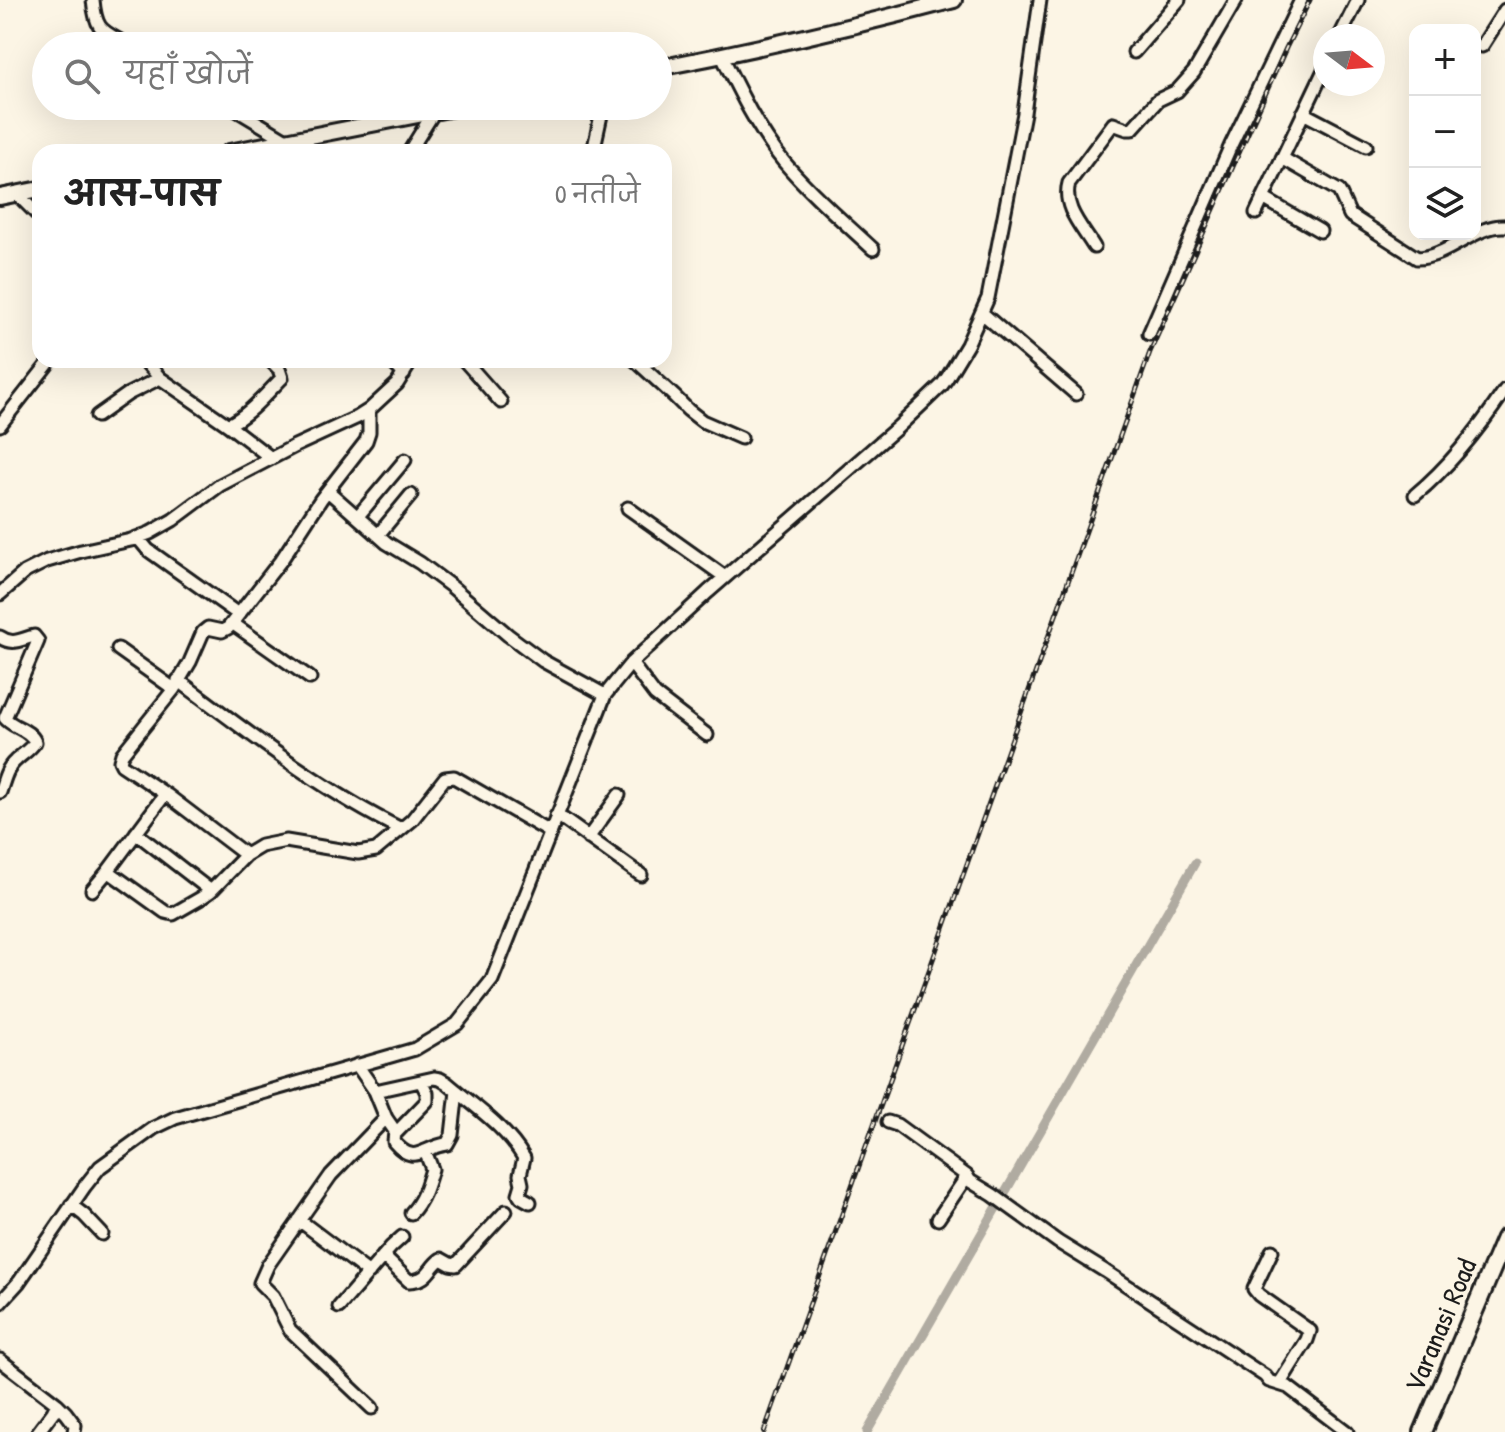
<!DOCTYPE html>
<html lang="hi">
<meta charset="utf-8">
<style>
body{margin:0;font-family:"Patrick Hand","Playpen Sans Deva",sans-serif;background:#f6f6f6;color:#222}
.controls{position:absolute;right:24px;top:24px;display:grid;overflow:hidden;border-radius:16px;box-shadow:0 8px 32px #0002}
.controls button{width:72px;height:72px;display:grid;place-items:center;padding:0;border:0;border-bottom:2px solid #e0e0e0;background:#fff;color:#222;font:40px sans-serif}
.compass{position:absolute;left:1313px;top:24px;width:72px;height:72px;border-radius:50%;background:#fff;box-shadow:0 8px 32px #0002;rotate:106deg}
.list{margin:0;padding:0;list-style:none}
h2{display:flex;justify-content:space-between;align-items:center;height:104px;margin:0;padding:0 32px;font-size:34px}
h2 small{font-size:26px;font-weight:400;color:#767676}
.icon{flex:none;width:44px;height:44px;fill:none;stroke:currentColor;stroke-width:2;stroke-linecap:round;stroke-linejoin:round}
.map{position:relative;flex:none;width:1505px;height:1432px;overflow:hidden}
.search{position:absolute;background:#fff;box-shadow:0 8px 32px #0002;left:32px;top:32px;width:640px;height:88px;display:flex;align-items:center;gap:20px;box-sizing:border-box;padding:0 28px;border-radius:44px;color:#767676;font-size:30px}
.panel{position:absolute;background:#fff;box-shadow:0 8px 32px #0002;left:32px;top:144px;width:640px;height:224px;border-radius:24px}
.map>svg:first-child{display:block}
</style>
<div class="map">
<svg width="1505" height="1432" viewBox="0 0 1505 1432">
<rect width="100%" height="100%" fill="#fcf5e5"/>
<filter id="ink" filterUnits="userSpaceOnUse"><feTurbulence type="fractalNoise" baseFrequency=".0125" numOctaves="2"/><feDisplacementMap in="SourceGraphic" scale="16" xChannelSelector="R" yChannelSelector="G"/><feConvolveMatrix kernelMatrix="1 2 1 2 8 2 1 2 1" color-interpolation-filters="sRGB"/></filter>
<g filter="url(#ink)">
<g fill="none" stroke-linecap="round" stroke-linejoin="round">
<path stroke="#b0aba1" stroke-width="9" d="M867 1432 1195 863"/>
<defs>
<path id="minor" d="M93 0C96 33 103 30 129 46
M1340 36 1358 0
M1482 46 1505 10
M1134 52 1179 0
M722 56C740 93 758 130 784 162 811 194 843 221 873 249
M230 106 288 141
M1303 113 1366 146
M409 152 434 112
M593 152 603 106
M1282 158 1339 191 1350 215 1417 258C1447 258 1476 224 1505 226
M17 194 40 217
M1263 198 1320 231
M1256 213 1325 68
M1094 247C1082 227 1062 207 1069 183L1113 124 1127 129H1132L1158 100 1177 91 1194 72 1236 0
M982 313 1076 394
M1149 334 1231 145 1301 0
M144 360 160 378 228 425 271 458
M390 360 404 374
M464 360 501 402
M635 360 674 396 688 410 702 421 741 438
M97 416 128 394 160 378
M0 425 51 360
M228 425C249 415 266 394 282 378L279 369 270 360
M328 491 387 543 420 563 452 587 508 635 543 661 605 695
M1415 495C1451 465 1479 429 1505 390
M628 508 725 577
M358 516 405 460
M378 535 411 495
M138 538 148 550 238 614
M0 594 25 572 47 561 81 551 131 540 150 533 173 520 220 485 295 446 358 417 369 410 397 384 412 360
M232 623 310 678
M0 637C13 646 21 639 34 636L38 641 5 718C13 728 30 729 35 742 30 750 22 754 15 761 6 769 4 781 0 792
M118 649 174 689
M631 663 655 695 707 735
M178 680C249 733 321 790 401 829
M167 795 122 765 120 761 122 754 174 689 190 662 203 632 208 628 222 631 228 628 282 559 321 499 366 441 369 432V410
M556 816 563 819 641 875
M136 833 211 891
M588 838 619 795
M108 871 165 912 173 914 201 898 211 891 246 855 261 846 286 841 358 853 376 850 412 820 445 778 454 777 550 832
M92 890 108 871 163 797 167 795 246 855
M357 1065 375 1091 386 1118 331 1175 268 1265 260 1283 273 1296 290 1330 372 1408
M375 1091 434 1078 440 1079 447 1083C474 1106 506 1127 524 1158L520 1175 522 1184 519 1194 521 1197 530 1202
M386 1118 395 1131 394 1142C415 1167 422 1147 447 1144L452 1135 457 1091
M888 1122 897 1125 967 1176 970 1181 993 1195 1058 1242 1105 1271 1265 1376 1269 1381 1288 1387 1347 1432
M395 1134 427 1101V1093L421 1081
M71 1205 84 1215 102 1234
M411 1213C423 1200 427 1186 432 1169L425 1151
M938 1219 967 1176
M299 1220 369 1273
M1272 1251 1254 1289 1259 1295 1310 1331 1307 1340 1280 1383
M383 1256 409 1281C430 1280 428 1268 441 1259L450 1264 456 1265 506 1211
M0 1303 19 1282 85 1186 100 1167 154 1128 175 1118 415 1049 457 1024 492 980 605 695 631 663 708 592 898 427 942 385 947 378 967 345 988 298 1024 113 1040 0
M339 1307 391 1247 402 1237
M0 1360 57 1404 53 1412 38 1432
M57 1404 66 1413 75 1425 74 1432"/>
<path id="major" d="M658 68C757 49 856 26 954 0
M229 152 464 106
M0 197 40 189"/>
<path id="highway" d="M1423 1432 1505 1238"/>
</defs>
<use href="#minor" stroke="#1c1c1c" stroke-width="17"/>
<use href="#major" stroke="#1c1c1c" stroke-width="20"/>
<use href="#highway" stroke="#1c1c1c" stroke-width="22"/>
<use href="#minor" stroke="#fcf5e5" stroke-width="11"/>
<use href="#major" stroke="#fcf5e5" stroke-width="14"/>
<use href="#highway" stroke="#fcf5e5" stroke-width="16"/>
<defs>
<path id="rail" d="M764 1432 1150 352 1286 48 1310 0"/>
</defs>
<use href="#rail" stroke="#1c1c1c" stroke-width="5"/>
<use href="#rail" stroke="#fcf5e5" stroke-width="2" stroke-dasharray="6" stroke-linecap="butt"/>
</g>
</g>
<g text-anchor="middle" stroke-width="7" stroke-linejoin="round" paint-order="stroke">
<g font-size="28" fill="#1c1c1c" stroke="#fcf5e5">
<text transform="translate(1440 1325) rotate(-67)" y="10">Varanasi Road</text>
</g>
</g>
</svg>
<div class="controls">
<button>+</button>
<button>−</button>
<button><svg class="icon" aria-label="layers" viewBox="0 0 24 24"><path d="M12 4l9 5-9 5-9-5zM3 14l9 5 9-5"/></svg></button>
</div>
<svg class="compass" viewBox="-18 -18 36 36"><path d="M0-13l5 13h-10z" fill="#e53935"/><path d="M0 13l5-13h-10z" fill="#767676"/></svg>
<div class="search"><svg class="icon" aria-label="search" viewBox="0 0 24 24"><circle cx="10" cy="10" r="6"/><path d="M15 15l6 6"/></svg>यहाँ खोजें</div>
<section class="panel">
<h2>आस-पास<small>0 नतीजे</small></h2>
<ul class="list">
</ul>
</section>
</div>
